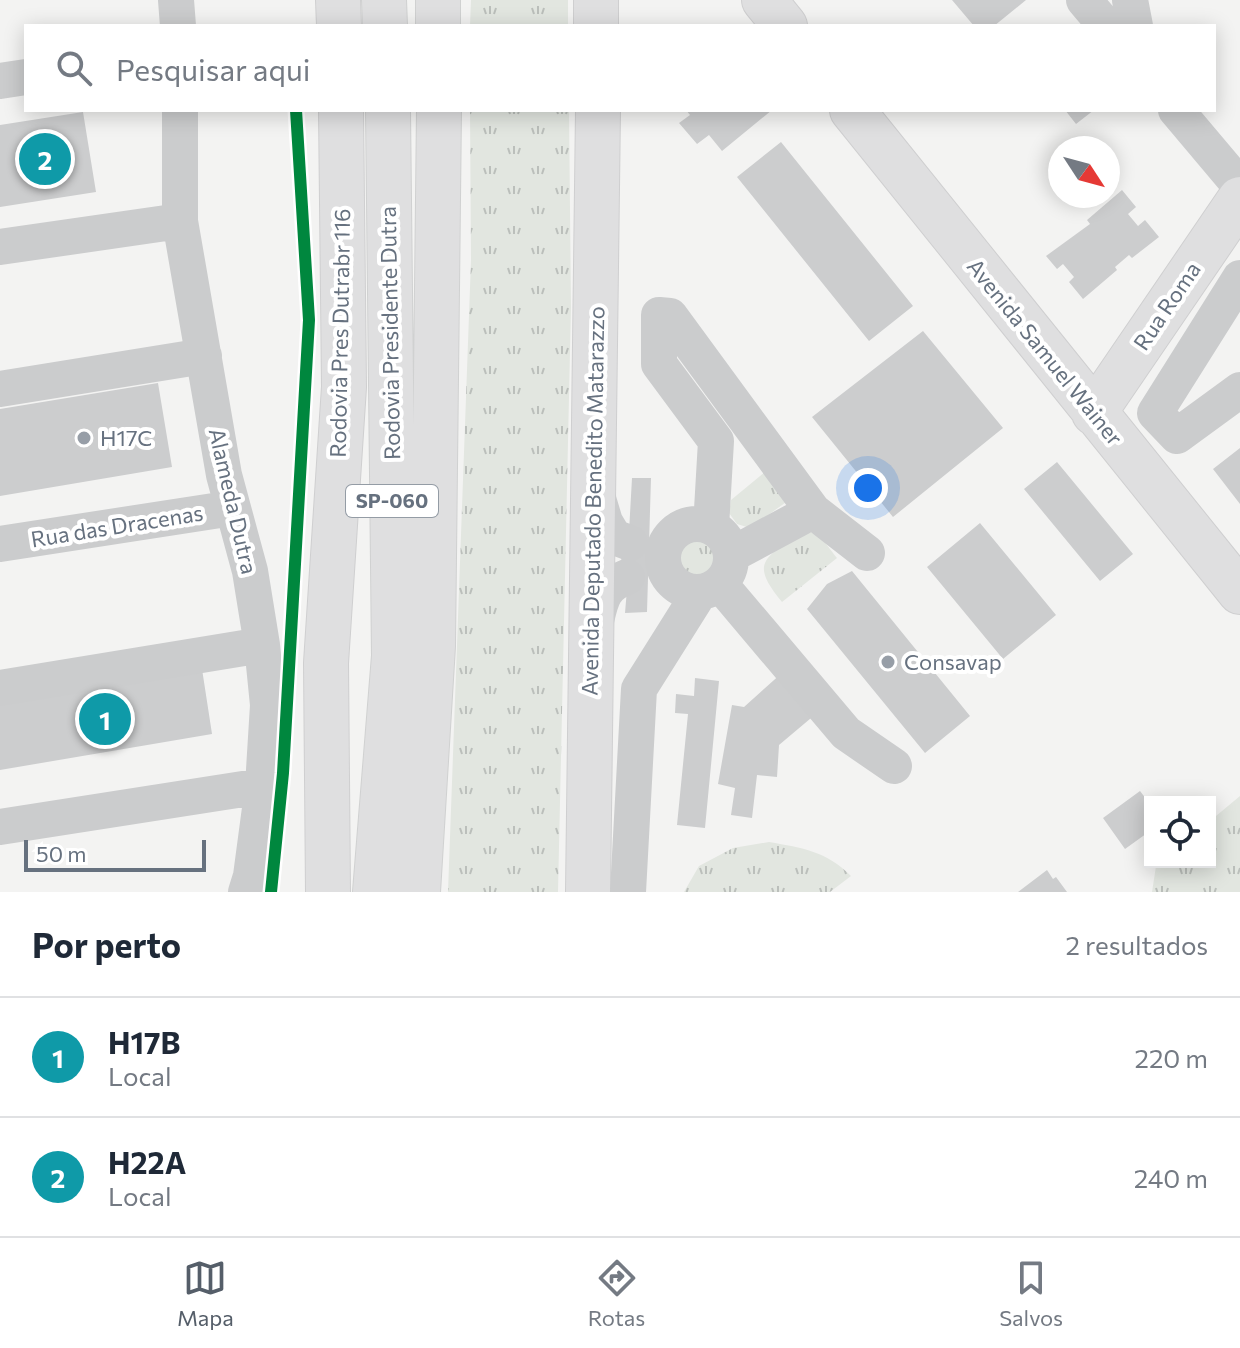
<!DOCTYPE html>
<html lang="pt">
<style>
body{margin:0;font-family:Commissioner,sans-serif;background:#f6f6f7;color:#1f2937}
.controls{position:absolute;right:24px;bottom:24px;display:grid;overflow:hidden;border-radius:0px;box-shadow:0 4px 20px #0003}
.controls button{width:72px;height:72px;display:grid;place-items:center;padding:0;border:0;border-bottom:2px solid #e0e1e3;background:#fff;color:#1f2937;font:40px sans-serif}
.compass{position:absolute;left:1048px;top:136px;width:72px;height:72px;border-radius:50%;background:#fff;box-shadow:0 4px 20px #0003;rotate:126deg}
.scale{position:absolute;left:24px;bottom:20px;width:182px;box-sizing:border-box;padding-left:8px;border:4px solid #66717f;border-top:0;font-size:22px;line-height:28px;white-space:nowrap;color:#66717f;-webkit-text-stroke:6px #fff;paint-order:stroke}
.you{position:absolute;left:868px;top:488px;width:28px;height:28px;margin:-20px;border:6px solid #fff;border-radius:50%;background:#1a73e8;box-shadow:0 0 0 12px #1a73e833}
.badge{display:grid;place-items:center;width:52px;height:52px;border-radius:50%;background:#555e69;color:#fff;font-size:26px;font-weight:700}
.pin{position:absolute;translate:-50% -50%;border:4px solid #fff;box-shadow:0 2px 8px #0006}
.list{margin:0;padding:0;list-style:none}
h2{display:flex;justify-content:space-between;align-items:center;height:104px;margin:0;padding:0 32px;font-size:34px}
h2 small{font-size:26px;font-weight:400;color:#747a83}
.list li{display:grid;grid-template-columns:52px 1fr auto;gap:24px;align-items:center;box-sizing:border-box;height:120px;padding:0 32px;border-top:2px solid #e0e1e3}
.list b{display:block;font-size:30px;white-space:nowrap}
.list p{margin:0;font-size:26px;white-space:nowrap;color:#747a83}
.list em{font-size:26px;font-style:normal;color:#747a83}
.icon{flex:none;width:44px;height:44px;fill:none;stroke:currentColor;stroke-width:2;stroke-linecap:round;stroke-linejoin:round}
.map{position:relative;flex:none;width:1240px;height:892px;overflow:hidden}
.search{position:absolute;background:#fff;box-shadow:0 4px 20px #0003;left:24px;right:24px;top:24px;height:88px;display:flex;align-items:center;gap:20px;box-sizing:border-box;padding:0 28px;border-radius:0px;color:#747a83;font-size:30px}
.sheet{height:344px;background:#fff}
nav{display:flex;justify-content:space-around;align-items:center;box-sizing:border-box;height:112px;border-top:2px solid #e0e1e3;background:#fff;font-size:22px;color:#747a83}
nav a{display:grid;justify-items:center;gap:4px}
nav .on{color:#555e69}
.map>svg:first-child{display:block}
</style>
<div class="map">
<svg width="1240" height="892" viewBox="0 0 1240 892">
<defs>
<pattern id="grass-tufts" width="24" height="20" patternUnits="userSpaceOnUse" patternTransform="scale(2)"><rect width="24" height="20" fill="#e2e6e0"/><path d="M3 7l-1-3M5 7V3M7 7l1-3M15 17l-1-3M17 17v-4M19 17l1-3" fill="none" stroke="#bbbfbb"/></pattern>
</defs>
<rect width="100%" height="100%" fill="#f3f3f2"/>
<path fill="url(#grass-tufts)" d="M471 0H568V26H470Z
M470 110H569L571 307 558 892H448L471 260Z
M765 472 796 495 750 528 737 524 729 513 731 500Z
M799 531C820 531 825 543 837 558L782 602C749 562 765 560 799 531Z
M678 557a21 21 0 1 1 42 0a21 21 0 1 1-42 0Z
M1240 796V892H1152L1156 866 1161 862H1210V821Z
M769 842C803 848 826 851 851 876L830 892H684L699 866 733 848Z"/>
<path fill="#cccdce" d="M952 0H1026L994 26H974Z
M686 110H772L722 151 709 135 697 144 679 123 690 115Z
M1065 110H1094L1076 124Z
M83 112 96 192 0 207V125Z
M781 142 913 306 869 341 737 177Z
M1122 190 1136 207 1128 214 1138 226 1145 220 1159 237 1132 258 1129 255 1115 267 1117 270 1083 299 1069 282 1074 277 1063 264 1057 269 1046 256 1090 224 1087 220Z
M923 331 1003 428 893 517 812 417Z
M158 383 172 467 0 496V409Z
M1240 448V504L1213 469Z
M1057 462 1133 554 1100 581 1024 489Z
M632 478H651L647 612 625 613 627 589 625 565 621 559 627 552 629 532Z
M980 523 1056 615 1003 659 927 567Z
M852 571 970 716 925 753 807 609 827 584Z
M202 669 212 734 0 770V703Z
M783 672 817 713 779 745 777 777 757 775 752 818 731 815 735 788 718 784 732 705 744 707Z
M695 678 719 681 705 828 677 825 688 714 675 713 676 694 694 696Z
M1140 791 1150 804V831L1125 849 1103 818Z
M1047 870 1053 879 1056 877 1067 892H1018Z"/>
<g fill="none" stroke-linecap="round" stroke-linejoin="round">
<defs>
<path id="major" d="M338 0 339 26
M596 0V26
M764 0 785 26
M852 110 1240 592
M1094 413 1240 199
M328 892 326 663 344 387 341 110
M588 892 598 110"/>
<path id="highway" d="M384 0 385 26
M438 0V26
M375 892 394 656 388 110
M418 892 433 646 439 110"/>
</defs>
<use href="#major" stroke="#cfcfd0" stroke-width="46"/>
<use href="#highway" stroke="#d0d1d1" stroke-width="46"/>
<path stroke="#cbcccd" stroke-width="36" d="M176 0 178 26
M1084 0 1106 26
M1130 0 1135 26
M0 81 26 77
M180 110V221L224 475 250 571 262 645 268 705 263 786 251 876 246 892
M1176 110 1240 186
M0 247 180 221
M1240 278 1155 413 1177 436 1240 390
M0 389 204 356
M596 492 605 522 614 537 630 543
M663 558a34 34 0 1 1 68 0a34 34 0 1 1-68 0Z
M711 527 716 441 659 364V315L670 316 813 511
M0 544 233 508
M731 555 813 511 867 553
M720 584 846 733 894 766
M595 625C601 600 602 586 627 577
M0 688 262 645
M0 827 263 786
M628 892 639 689 700 592"/>
<use href="#major" stroke="#dfdfe0" stroke-width="44"/>
<use href="#highway" stroke="#dfdfe0" stroke-width="44"/>
<defs>
<path id="cycleway" d="M271 892 283 773 309 320 296 110"/>
</defs>
<use href="#cycleway" stroke="#fff" stroke-width="17"/>
<use href="#cycleway" stroke="#00873e" stroke-width="12"/>
</g>
<g fill="#979ea7" stroke="#fff" stroke-width="3">
<circle cx="84" cy="438" r="8"/>
<circle cx="888" cy="662" r="8"/>
</g>
<g text-anchor="middle" stroke-width="8" stroke-linejoin="round" paint-order="stroke">
<rect fill="#fff" stroke="#949ca5" stroke-width="2" x="346" y="485" width="92" height="32" rx="6"/>
<g font-size="20" font-weight="bold" fill="#66717f">
<text x="392" y="508">SP-060</text>
</g>
<g font-size="22" fill="#66717f" stroke="#fff">
<text transform="translate(1167 306) rotate(-56)" y="8">Rua Roma</text>
<text transform="translate(340 333) rotate(-89)" y="8">Rodovia Pres Dutrabr 116</text>
<text transform="translate(390 333) rotate(-91)" y="8">Rodovia Presidente Dutra</text>
<text transform="translate(1045 352) rotate(51)" y="8">Avenida Samuel Wainer</text>
<text transform="translate(233 501) rotate(77)" y="8">Alameda Dutra</text>
<text transform="translate(593 501) rotate(-89)" y="8">Avenida Deputado Benedito Matarazzo</text>
<text transform="translate(117 526) rotate(-9)" y="8">Rua das Dracenas</text>
</g>
<g font-size="22" fill="#66717f" stroke="#fff" text-anchor="start">
<text x="100" y="446">H17C</text>
<text x="904" y="670">Consavap</text>
</g>
</g>
</svg>
<div class="controls">
<button><svg class="icon" aria-label="locate" viewBox="0 0 24 24"><circle cx="12" cy="12" r="6"/><path d="M12 2v4M12 18v4M2 12h4M18 12h4"/></svg></button>
</div>
<svg class="compass" viewBox="-18 -18 36 36"><path d="M0-13l5 13h-10z" fill="#e53935"/><path d="M0 13l5-13h-10z" fill="#747a83"/></svg>
<div class="scale">50 m</div>
<div class="you"></div>
<div class="pin badge" style="left:105px;top:719px;background:#0f9aa8">1</div>
<div class="pin badge" style="left:45px;top:159px;background:#0f9aa8">2</div>
<div class="search"><svg class="icon" aria-label="search" viewBox="0 0 24 24"><circle cx="10" cy="10" r="6"/><path d="M15 15l6 6"/></svg>Pesquisar aqui</div>
</div>
<section class="sheet">
<h2>Por perto<small>2 resultados</small></h2>
<ul class="list">
<li><span class="badge" style="background:#0f9aa8">1</span><div><b>H17B</b><p>Local</p></div><em>220 m</em></li>
<li><span class="badge" style="background:#0f9aa8">2</span><div><b>H22A</b><p>Local</p></div><em>240 m</em></li>
</ul>
</section>
<nav>
<a class="on"><svg class="icon" aria-label="map" viewBox="0 0 24 24"><path d="M3 6l6-2 6 2 6-2v14l-6 2-6-2-6 2zM9 4v14M15 6v14"/></svg>Mapa</a>
<a><svg class="icon" aria-label="directions" viewBox="0 0 24 24"><path d="M12 3l9 9-9 9-9-9zM9 14v-3h6M13 9l2 2-2 2"/></svg>Rotas</a>
<a><svg class="icon" aria-label="saved" viewBox="0 0 24 24"><path d="M7 4h10v16l-5-4-5 4z"/></svg>Salvos</a>
</nav>
